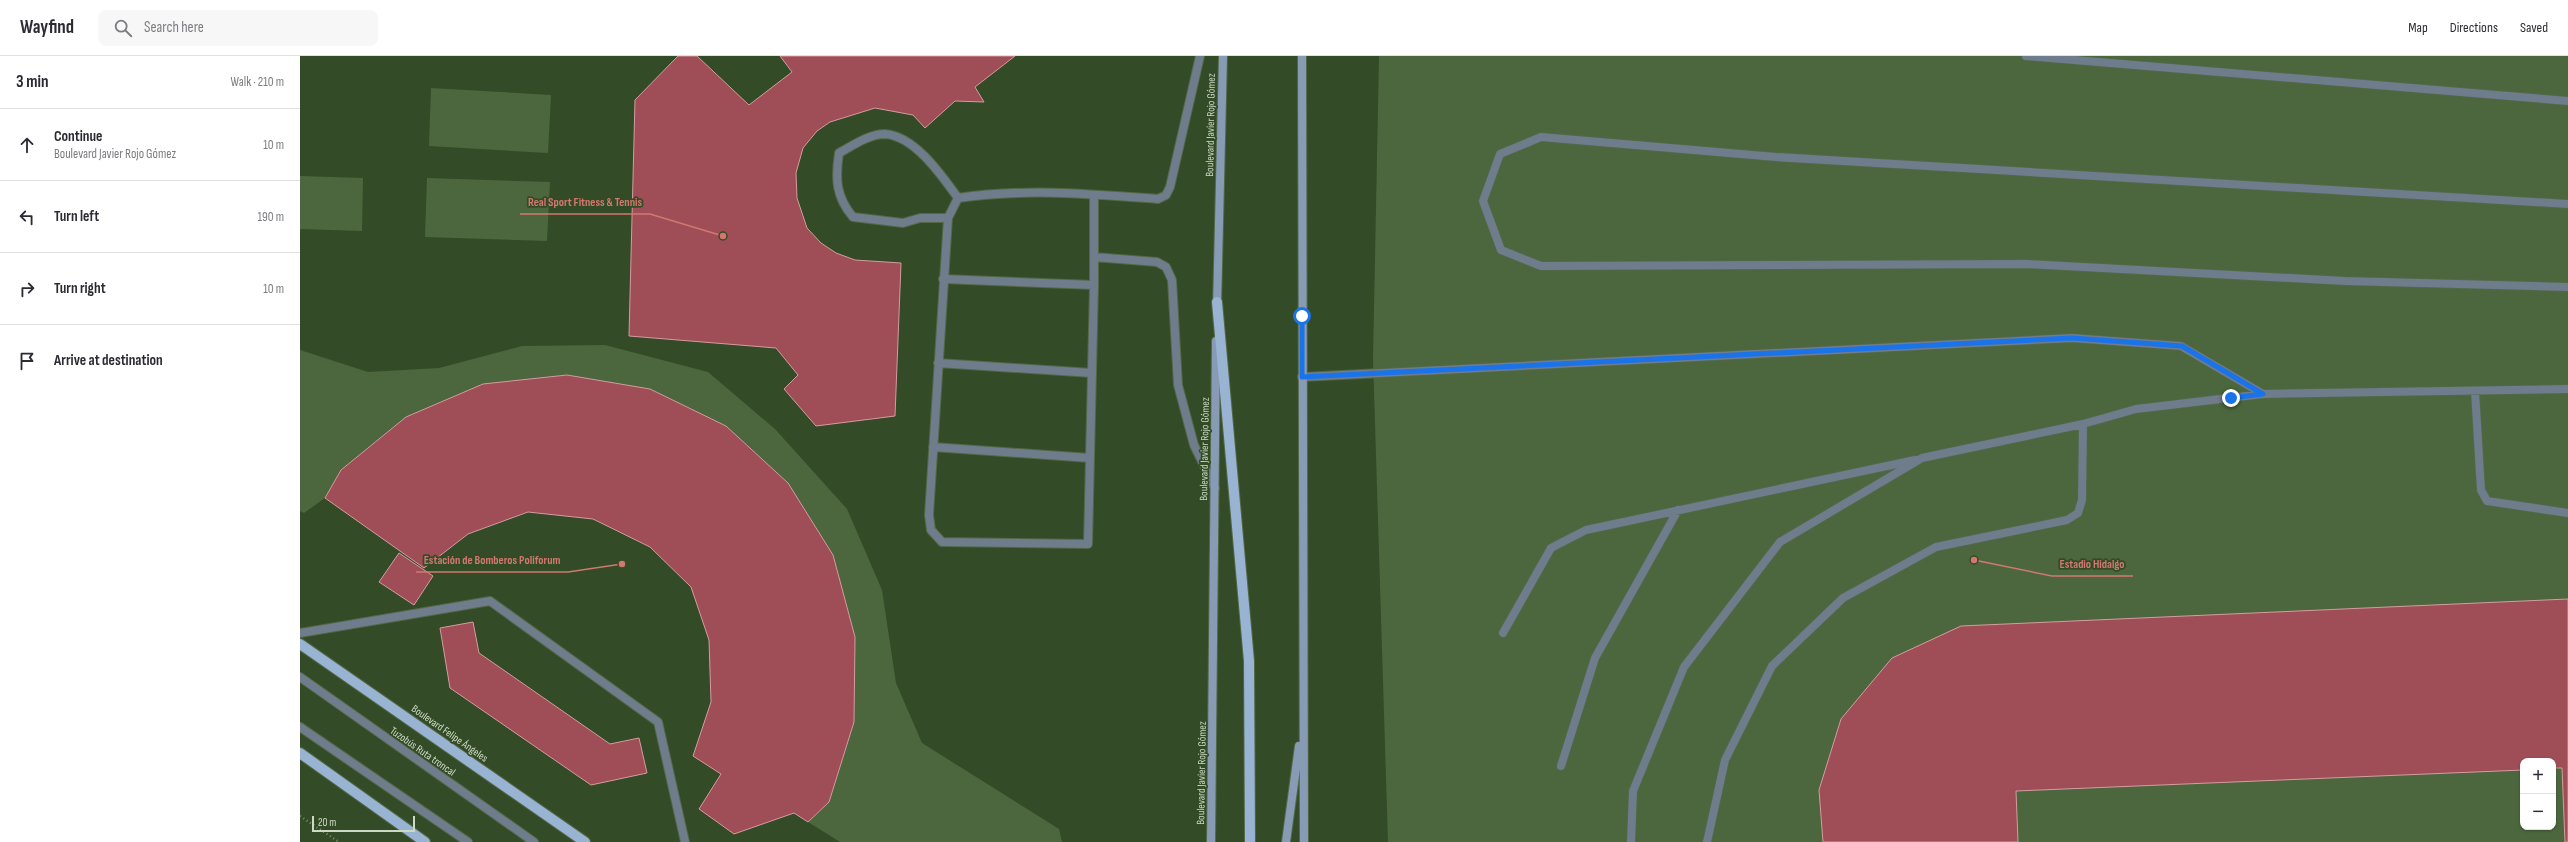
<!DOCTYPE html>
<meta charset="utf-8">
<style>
body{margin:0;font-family:"Sofia Sans Condensed",sans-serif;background:#f7f7f7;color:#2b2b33}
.controls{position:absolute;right:12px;bottom:12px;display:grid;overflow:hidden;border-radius:8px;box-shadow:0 1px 3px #0004}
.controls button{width:36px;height:36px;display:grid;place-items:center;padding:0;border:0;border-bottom:1px solid #e1e1e2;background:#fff;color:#2b2b33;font:20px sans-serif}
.scale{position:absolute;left:12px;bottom:10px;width:103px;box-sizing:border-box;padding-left:4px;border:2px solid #ccdac5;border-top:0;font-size:11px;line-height:14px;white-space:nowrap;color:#ccdac5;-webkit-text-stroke:3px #344b27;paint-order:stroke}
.stop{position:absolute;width:12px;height:12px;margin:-9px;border:3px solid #1a73e8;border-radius:50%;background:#fff}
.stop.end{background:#1a73e8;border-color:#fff;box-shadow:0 1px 4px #0008}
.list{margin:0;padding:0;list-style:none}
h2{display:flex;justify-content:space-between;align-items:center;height:52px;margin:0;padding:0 16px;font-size:17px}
h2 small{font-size:13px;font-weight:400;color:#7c7c81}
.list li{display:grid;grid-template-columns:26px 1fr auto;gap:12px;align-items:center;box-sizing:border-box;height:72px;padding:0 16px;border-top:1px solid #e1e1e2}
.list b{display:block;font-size:15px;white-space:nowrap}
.list p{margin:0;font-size:13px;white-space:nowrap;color:#7c7c81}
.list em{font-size:13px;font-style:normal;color:#7c7c81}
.icon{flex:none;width:22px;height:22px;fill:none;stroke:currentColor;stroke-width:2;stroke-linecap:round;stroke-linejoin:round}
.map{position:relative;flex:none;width:2268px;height:786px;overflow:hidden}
header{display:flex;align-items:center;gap:24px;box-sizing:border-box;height:56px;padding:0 20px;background:#fff;border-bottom:1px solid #e1e1e2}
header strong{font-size:19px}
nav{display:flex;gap:22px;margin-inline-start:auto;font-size:14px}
.search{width:280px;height:36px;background:#f7f7f7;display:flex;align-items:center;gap:10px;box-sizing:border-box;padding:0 14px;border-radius:8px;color:#7c7c81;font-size:15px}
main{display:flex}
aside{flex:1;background:#fff}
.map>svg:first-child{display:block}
</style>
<header>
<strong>Wayfind</strong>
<div class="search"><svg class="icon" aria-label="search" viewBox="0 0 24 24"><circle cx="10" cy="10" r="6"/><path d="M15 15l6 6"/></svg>Search here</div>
<nav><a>Map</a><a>Directions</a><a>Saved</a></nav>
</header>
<main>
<aside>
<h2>3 min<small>Walk · 210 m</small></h2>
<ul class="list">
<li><svg class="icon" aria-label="ahead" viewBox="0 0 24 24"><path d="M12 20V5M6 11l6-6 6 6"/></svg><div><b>Continue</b><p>Boulevard Javier Rojo Gómez</p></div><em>10 m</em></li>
<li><svg class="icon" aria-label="left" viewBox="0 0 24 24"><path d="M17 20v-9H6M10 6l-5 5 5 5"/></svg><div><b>Turn left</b></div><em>190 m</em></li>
<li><svg class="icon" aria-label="right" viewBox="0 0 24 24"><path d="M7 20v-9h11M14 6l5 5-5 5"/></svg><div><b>Turn right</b></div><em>10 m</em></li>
<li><svg class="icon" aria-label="arrive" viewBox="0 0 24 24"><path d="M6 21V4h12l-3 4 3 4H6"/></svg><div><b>Arrive at destination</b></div></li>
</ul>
</aside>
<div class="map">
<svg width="2268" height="786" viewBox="0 0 2268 786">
<rect width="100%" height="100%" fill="#344b27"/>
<path fill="#4c673d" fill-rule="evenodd" d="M1079 0H2268V786H1088L1073 303ZM2223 705H2253V771H2223Z
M131 32 251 39 248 97 129 90Z
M0 120 63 122 62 175 0 173Z
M127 122 250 126 247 185 125 181Z
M305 289 408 316 475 373 547 453 582 534 596 627 622 687 759 773 762 786H540L508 766 529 746 554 666 555 581 533 499 488 427 426 370 350 333 267 319 183 328 106 361 41 414 25 442 4 457 0 455V294L68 316 139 312 222 290Z"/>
<path fill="#9f4d56" stroke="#d39da0" d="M378 0H397L449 49 492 16 480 0H715L675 31 684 46 655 45 625 72 613 59 575 52 530 66 517 75 503 92 496 117 497 142 507 172 521 187 536 197 555 204 601 207 595 360 516 370 484 333 498 319 476 292 329 280 335 44Z
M267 319 350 333 426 370 488 427 533 499 555 581 554 666 529 746 508 766 494 757 434 778 399 753 421 718 393 700 411 646 409 584 391 531 350 491 293 463 228 456 168 478 124 512 25 442 41 414 106 361 183 328Z
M99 497 133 520 114 549 79 526Z
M2268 543V786H2265L2262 712H2253V705H2223V714L1716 735 1718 786H1523L1519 734 1541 663 1592 602 1661 570Z
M173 566 179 597 310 688 339 682 347 717 291 729 150 632 140 572Z"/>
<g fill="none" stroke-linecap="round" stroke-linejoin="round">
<defs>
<path id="lane" d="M1726 0 2268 45
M794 139V229L788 488 642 486 631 474 629 459 648 162 658 142C724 132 791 138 858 143L866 139 870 131 900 0
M2268 148 1476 101 1241 81 1200 98 1183 145 1201 194 1241 210 1726 208 2045 225 2268 231
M648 162H620L603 167 553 161C536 141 535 123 539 97 552 90 569 78 585 78 615 80 642 120 658 142
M794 201 857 206 866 211 872 224 878 329 894 389 915 432
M643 223 794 229
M638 307 792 317
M1002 321 1772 282 1881 290 1963 338
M2175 335 2181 434 2187 445 2268 457
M633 391 790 402
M0 577 190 545 358 666 385 786
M1203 577 1251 492 1286 474 1615 404
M0 621 234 786
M0 671 168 786
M1261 710 1295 602 1378 454
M1331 786 1333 735 1384 611 1480 486 1622 402 1783 368 1836 353 1963 338 2268 333
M1407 786 1425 704 1472 610 1543 542 1636 491 1767 464 1778 457 1782 444 1783 368"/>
<path id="secondary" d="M1002 0 1004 786
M917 251 923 0
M911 786 916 285
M986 786 999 690"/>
<path id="primary" d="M917 246 949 605 950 786
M0 588 285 786
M0 697 125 786"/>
</defs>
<use href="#lane" stroke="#526847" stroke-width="10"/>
<use href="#secondary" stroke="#526847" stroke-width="10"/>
<use href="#primary" stroke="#526847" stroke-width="12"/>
<path stroke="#7d9073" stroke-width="2.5" stroke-dasharray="1 3" stroke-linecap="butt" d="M0 760 39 786"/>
<use href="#lane" stroke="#6f7c8c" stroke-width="8"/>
<use href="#secondary" stroke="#879bb4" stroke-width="8"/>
<use href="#primary" stroke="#99b3d3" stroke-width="10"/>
</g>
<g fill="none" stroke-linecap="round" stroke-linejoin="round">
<path stroke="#1a73e8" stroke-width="5" d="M1002 260V321L1772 282 1882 290 1963 338 1931 342"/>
</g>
<g text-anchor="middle" stroke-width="3.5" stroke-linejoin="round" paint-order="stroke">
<g font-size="11" fill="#ccdac5" stroke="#344b27">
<text transform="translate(910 69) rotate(-89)" y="4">Boulevard Javier Rojo Gómez</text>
<text transform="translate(904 393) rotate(-89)" y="4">Boulevard Javier Rojo Gómez</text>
<text transform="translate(150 677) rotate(35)" y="4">Boulevard Felipe Ángeles</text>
<text transform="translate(123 695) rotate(35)" y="4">Tuzobús Ruta troncal</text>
<text transform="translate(901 717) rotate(-89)" y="4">Boulevard Javier Rojo Gómez</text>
</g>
</g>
<path fill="none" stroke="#d2786f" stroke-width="1.5" d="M423 180L350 158H220M322 508L268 516H116M1674 504L1752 520H1833"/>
<g fill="#d2786f" stroke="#344b27" stroke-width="1.5">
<circle cx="423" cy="180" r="4"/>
<circle cx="322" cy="508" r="4"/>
<circle cx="1674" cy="504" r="4"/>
</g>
<g font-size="12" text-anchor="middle" font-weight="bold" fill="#d2786f" stroke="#344b27" stroke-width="3.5" stroke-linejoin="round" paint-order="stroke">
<text x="285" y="150">Real Sport Fitness &amp; Tennis</text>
<text x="192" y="508">Estación de Bomberos Poliforum</text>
<text x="1792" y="512">Estadio Hidalgo</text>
</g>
</svg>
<div class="controls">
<button>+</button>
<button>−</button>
</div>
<div class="scale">20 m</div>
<div class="stop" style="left:1002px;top:260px"></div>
<div class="stop end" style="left:1931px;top:342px"></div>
</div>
</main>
